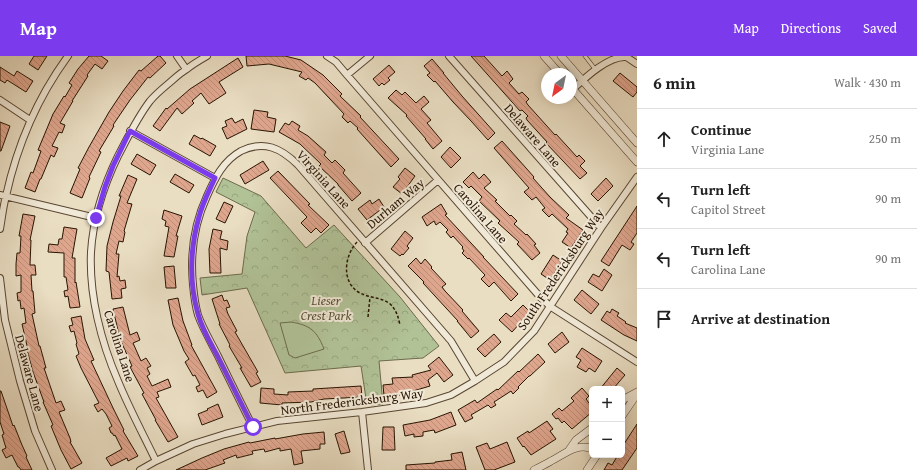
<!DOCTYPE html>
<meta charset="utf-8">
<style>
body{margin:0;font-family:"Gentium Book Plus",serif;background:#f6f6f6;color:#222}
.controls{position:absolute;right:12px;bottom:12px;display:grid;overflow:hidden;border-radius:6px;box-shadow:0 2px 10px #0003}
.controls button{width:36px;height:36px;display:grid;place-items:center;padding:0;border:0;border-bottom:1px solid #e0e0e0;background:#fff;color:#222;font:20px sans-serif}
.compass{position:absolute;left:541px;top:12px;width:36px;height:36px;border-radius:50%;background:#fff;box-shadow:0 2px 10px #0003;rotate:213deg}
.stop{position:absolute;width:12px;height:12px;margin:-9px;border:3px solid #7c3aed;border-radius:50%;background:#fff}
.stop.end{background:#7c3aed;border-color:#fff;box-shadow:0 1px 4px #0008}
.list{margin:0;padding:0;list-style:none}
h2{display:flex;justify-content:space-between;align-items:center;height:52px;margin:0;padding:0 16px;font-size:17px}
h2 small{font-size:13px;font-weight:400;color:#767676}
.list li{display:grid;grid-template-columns:26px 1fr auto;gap:12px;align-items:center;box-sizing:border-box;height:60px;padding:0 16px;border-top:1px solid #e0e0e0}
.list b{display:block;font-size:15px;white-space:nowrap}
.list p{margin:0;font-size:13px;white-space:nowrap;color:#767676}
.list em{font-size:13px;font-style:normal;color:#767676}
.icon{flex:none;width:22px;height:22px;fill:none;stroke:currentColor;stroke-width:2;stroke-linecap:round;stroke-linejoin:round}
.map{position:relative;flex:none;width:637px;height:414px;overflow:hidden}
header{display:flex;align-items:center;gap:24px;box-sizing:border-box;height:56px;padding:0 20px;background:#7c3aed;color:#fff}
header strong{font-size:19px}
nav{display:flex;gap:22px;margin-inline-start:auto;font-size:14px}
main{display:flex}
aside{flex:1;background:#fff}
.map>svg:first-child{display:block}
</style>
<header>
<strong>Map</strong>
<nav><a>Map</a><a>Directions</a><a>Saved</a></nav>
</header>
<main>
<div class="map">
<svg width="637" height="414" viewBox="0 0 637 414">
<defs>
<pattern id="park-crowns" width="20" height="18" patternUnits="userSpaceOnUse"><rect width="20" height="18" fill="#b1c297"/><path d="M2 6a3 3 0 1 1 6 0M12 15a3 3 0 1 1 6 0" fill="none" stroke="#98a680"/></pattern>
<pattern id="building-back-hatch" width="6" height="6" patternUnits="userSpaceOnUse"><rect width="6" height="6" fill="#dfa68e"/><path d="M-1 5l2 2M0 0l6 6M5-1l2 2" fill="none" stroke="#bf8e79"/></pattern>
</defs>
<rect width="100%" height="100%" fill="#e9ddc2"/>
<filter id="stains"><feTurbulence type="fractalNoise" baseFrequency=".005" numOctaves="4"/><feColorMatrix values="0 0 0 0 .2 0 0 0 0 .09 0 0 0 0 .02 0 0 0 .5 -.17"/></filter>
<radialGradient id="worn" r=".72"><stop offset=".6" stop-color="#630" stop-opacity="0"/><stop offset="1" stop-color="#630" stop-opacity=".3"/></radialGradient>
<path fill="url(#park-crowns)" stroke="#6c6b4c" d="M223 122 261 140 306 192 334 169 400 241 439 290 423 302 379 305 383 348 367 349 361 310 285 317 247 232 202 239 200 222 242 218 247 180 255 156 216 136Z"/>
<path fill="#b1c297" stroke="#6c6b4c" d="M291 266C310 269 317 275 324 293L295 302 289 299 280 267Z"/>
<path fill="url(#building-back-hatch)" stroke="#281401" d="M34 0H47L38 14 29 8Z
M89 0H101L108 5 102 13 95 8 87 19 88 20 72 45H73L60 67 65 69 62 77 59 76 52 90 58 92 54 101 51 99 41 123H40L35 136 25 132 31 116 33 117 41 95 38 94 53 58 64 40 65 41 72 29 69 27 78 13Z
M158 0H160L166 7 150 22 148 21 130 44 113 69 114 70 99 95 101 96 89 121 90 122 82 142 70 137 80 113 78 112 89 91 109 56 123 35 139 14 141 15Z
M246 0H285L301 4 323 19 342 38 340 40 361 60 360 61 399 103 391 111 357 73 358 72 350 65 348 67 342 61 344 58 315 27 308 22 306 24 299 20 302 16 269 8 247 10Z
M471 0H484L502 20 507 15 513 23 509 27 519 38 522 36 529 43 526 46 528 49 555 79 556 78 577 101 579 99 585 105 580 110 587 117 580 123 546 87 547 86 527 64 526 62 528 60 522 54 520 55Z
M238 2 243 11 219 26 226 37 209 48 201 37 192 45 194 47 182 58 177 52 160 75 153 70 166 52 167 53 190 33Z
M432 3 444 17H443L462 40 495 77 488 84 471 65 453 46 435 25 434 26 427 19 430 17 424 10Z
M389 9 395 16 388 22 390 24 384 29 382 27 379 30 373 23Z
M0 11 14 20 17 15 33 25 26 36 7 24 5 27 0 24Z
M620 17 637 31V36L633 41 613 25Z
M396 34 402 39 405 36 416 47 424 40 429 46 421 53 431 64 427 67 442 85 433 93 425 83H426L406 60 407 59 388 42Z
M254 54 268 56 267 61 276 63 274 76 251 73Z
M232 62 235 67 243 63 247 73 227 83 222 72 227 70 225 65Z
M292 65 300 70 298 74 308 80 326 96 324 99 332 107 335 104 345 114 343 117 361 137 352 145 338 129V128L319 110 321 108 300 88 279 76 285 67 289 69Z
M0 66 10 70 1 95H0Z
M194 79 201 83 202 82 216 90 210 100 189 88Z
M502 85 534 121 533 122 550 141 569 159 566 162 583 174 571 192 562 186 568 177 566 176 568 173 552 158 549 161 542 154 545 152 536 141 532 144 524 136 529 132 494 92Z
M450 91 461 102 451 112 441 101Z
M137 98 156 109 150 119 131 108Z
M263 105 269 114 245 128 240 119Z
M405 112 415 120 402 138 393 131 400 123 398 121Z
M278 115 310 148 308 149 329 169 321 177 316 172 311 177 301 167 307 161 270 122Z
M473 116 479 123 484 118 491 126 484 132 497 144 495 145 510 160 511 159 517 165 514 168 526 179 527 178 536 188 534 189 540 197 532 204 517 188 519 186 498 167 500 165 479 145 482 141 471 130 469 132 463 126Z
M175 118 194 129 189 137 170 126Z
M128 119 137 123 127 147 132 148 124 175 125 176 123 186 119 185 116 198H119L117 221 119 220 120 225 125 224 126 232 121 233 122 242 112 243 109 216 106 215 107 190 113 166 121 140H119Z
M606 122 613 130 598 145 591 138Z
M379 143 384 151 367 164 358 153 370 144 372 148Z
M224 146 233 150 225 167 216 163Z
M441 148 447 158 445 159 484 201H483L518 238 511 245 494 226 489 231 481 223 485 219 469 202 468 203 462 197 464 195 462 192 463 191 453 180 451 182 446 176 448 174 440 166 436 169 434 165 427 170 422 161Z
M637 150V177L631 186 634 188 630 194 622 189 609 210 601 205Z
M164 154 182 160 176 180H178L174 201 164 200 169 171 165 170 166 165 162 163Z
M23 158 35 160 30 184H31L30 209H35L36 219H31L32 235H33L35 257 32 258 39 290H40L46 312H44L56 347 61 345 65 354 59 356 70 382 71 386H70L82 407 71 413 61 394 51 370 53 369 43 346H44L33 316 27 294H28L22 268 26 267 24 252 21 253 20 244 18 245 17 237 21 236V219L16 220V208L17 197H20L21 180H19Z
M64 171 77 173 72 202H75V227L76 226 80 251 70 252 68 240 65 241 64 235 68 234 66 221H64V197L48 196 49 188 58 189 59 183H62Z
M213 173 222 175 220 183 228 185 227 194 220 192 221 217H210L209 193Z
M405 175 413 182 407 190 409 192 403 199 402 198 400 200 391 193Z
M553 199 562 205 550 224 541 218Z
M416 202 421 208 425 203 432 211 431 212 446 228 442 231 445 235 463 254 462 255 479 275 471 282 457 265H458L423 227 424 226 408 210Z
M174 210 176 232H166L164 211Z
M604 213 612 219 602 235 588 226 593 218 599 221Z
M582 234 599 248 591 258 574 244Z
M222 239 224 245 227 244 230 251 226 252 228 258 237 275 235 276 258 316 256 317 261 326 251 331 240 312H242L229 290 230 289 219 268H220L212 243Z
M178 242 183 265 192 289H191L217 336 207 342 203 334 198 336 196 331 200 329 195 319 193 320 185 306 189 303 184 295 173 269 168 244Z
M523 249 530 256 512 276 499 264 506 257 511 261Z
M123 251 130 279 137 276 140 284 133 287 141 305 146 302 151 310 147 312 150 318 147 320 152 330 168 323 171 331 157 336 159 341 156 342 178 381 168 386 155 364H156L142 338 144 337 130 311 132 310 120 283 113 253Z
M612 253 619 257 617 260 626 266 625 267 637 272V285L624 279 601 264 607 255 610 257Z
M81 260 85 283 94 304 91 305 114 354 124 374 123 375 138 400 128 405 127 402 111 410 106 402 122 393 115 379 114 380 112 377H111L109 372 112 370 106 358 102 353 98 356 94 349 99 347 81 312 76 300 79 298 76 288 77 287 74 275 71 276 69 270 73 269 71 262Z
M562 276 569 286 555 297 548 288Z
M494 278 501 286 485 301 477 293Z
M582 292 602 305 595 316 589 312 586 316 577 311 581 304 576 301Z
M538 298 545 306 530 320H529L518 331 519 332 513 338 511 335 508 337 494 346 496 349 491 352 488 349 471 359 473 362 465 366 458 354 475 344 477 347 497 333 498 334 518 315 519 316Z
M439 301 453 319 444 326 437 317 428 324 430 330 403 338V339L384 340 383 329 393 328 392 322 413 321 412 319 431 314 428 310Z
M617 312 625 319 613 333H600Z
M361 330 362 341 324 343 311 346 282 347V349L260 347 261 332 274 333V338L288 339V336L313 335V333Z
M582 332 589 340 586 343 592 351V356L572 373 564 365 562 367 558 362 556 363 552 358 559 352 562 355 574 345 571 342Z
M0 335H1L13 370 14 369 22 389 27 400 26 401 32 414H21L19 411H18L12 399 6 402 2 394 6 392 2 379 4 378 0 366Z
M218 348 223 361 202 369 198 358 208 354 207 353Z
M451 356 456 369 435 377 434 374 423 376V380L414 381V378L405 380 403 369 430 364Z
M547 365 553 373 550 375 556 383 531 399 524 390 523 391 517 382 528 375 529 377Z
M637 368V392L622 414H604L608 407 612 409 618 399H622V391Z
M383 371H394L395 394H382Z
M344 375 350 396 341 398 335 378Z
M324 376 325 388H320V393L301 395 303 407 294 409 291 393 280 395V392L265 396 264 393 252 395 253 398 237 402 236 399 223 404 225 407 205 414H176L202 402 224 393 249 386 250 387 275 382V383L303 378Z
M507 386 515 406 494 414H485L476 391 487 387 490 393Z
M462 396 466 414H406V409L435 407V406L452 404 451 398Z"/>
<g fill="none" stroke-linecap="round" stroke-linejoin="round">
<defs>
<path id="service" d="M585 0 595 13"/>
<path id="minor" d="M177 0 186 13
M327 0 336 6 347 19 541 242 551 251 637 306
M449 0 601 172
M347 19 370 0
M573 33C585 22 608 0 626 1 630 3 634 6 637 8
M0 44 30 64
M130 75 215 122
M0 139 96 162
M0 173C2 162 3 151 6 140 17 90 38 41 68 0
M365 187 438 124
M0 222 5 264 20 325 35 375 52 414
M362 356 368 414
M253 371C241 347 229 323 218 300 211 286 203 273 198 259 195 249 194 239 193 229 190 198 194 168 207 140 215 122 223 105 241 95 264 84 281 92 298 109L451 285 475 325
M156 405C143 378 129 352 118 325 101 286 89 239 91 196 93 163 104 129 118 100 128 81 137 62 150 45 155 39 162 33 168 28 174 23 180 17 187 13 193 8 200 4 207 0
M140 414 156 405 193 388 225 378 277 365 362 356 426 347 451 339 475 325 504 306 534 275 601 172 637 121"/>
<path id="tertiary" d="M544 0 560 18
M561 0 637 87
M571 31 637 106
M622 346 624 343 637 336
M622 360 637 338
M569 394 576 384 592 372
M534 414C540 411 546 408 551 405 563 399 578 386 592 393
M587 414 597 399"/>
</defs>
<use href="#service" stroke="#584631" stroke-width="4.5"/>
<use href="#minor" stroke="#584631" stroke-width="8"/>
<use href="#tertiary" stroke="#584631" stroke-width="8"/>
<path stroke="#281401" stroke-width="1.5" stroke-dasharray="3 2" stroke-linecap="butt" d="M357 186C344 200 341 227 360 237 369 242 380 241 389 247 396 253 398 260 400 269
M368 261 370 241"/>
<use href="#service" stroke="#f1e9d7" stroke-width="3"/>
<use href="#minor" stroke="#f1e9d7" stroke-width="6"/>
<use href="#tertiary" stroke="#f1e9d7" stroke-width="7"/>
</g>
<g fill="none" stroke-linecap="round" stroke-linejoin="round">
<path stroke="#7c3aed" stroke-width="5" d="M96 162 105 131 113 110 130 75 215 122C209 135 202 148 199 161 190 192 189 227 198 258 202 273 210 286 217 299 229 323 241 347 253 371"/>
</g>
<g text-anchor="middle" stroke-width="4" stroke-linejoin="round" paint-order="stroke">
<g font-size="13" fill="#281401" stroke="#f1e9d7">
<text transform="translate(533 79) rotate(49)" y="5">Delaware Lane</text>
<text transform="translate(324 123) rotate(48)" y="5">Virginia Lane</text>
<text transform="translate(395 147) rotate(-40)" y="5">Durham Way</text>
<text transform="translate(481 157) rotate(49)" y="5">Carolina Lane</text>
<text transform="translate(560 213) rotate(-56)" y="5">South Fredericksburg Way</text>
<text transform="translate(120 290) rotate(72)" y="5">Carolina Lane</text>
<text transform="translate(30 317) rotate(75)" y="5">Delaware Lane</text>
<text transform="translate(352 345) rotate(-7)" y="5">North Fredericksburg Way</text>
</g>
<g font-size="13" font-style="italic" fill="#585136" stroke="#f1e9d7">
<text x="326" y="249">Lieser<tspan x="326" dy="15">Crest Park</tspan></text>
</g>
</g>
<rect width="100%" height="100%" filter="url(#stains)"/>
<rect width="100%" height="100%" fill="url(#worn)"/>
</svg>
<div class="controls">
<button>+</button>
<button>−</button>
</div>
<svg class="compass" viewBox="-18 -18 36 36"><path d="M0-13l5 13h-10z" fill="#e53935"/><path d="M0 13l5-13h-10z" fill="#767676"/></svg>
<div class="stop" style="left:253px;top:371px"></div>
<div class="stop end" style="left:96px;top:162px"></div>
</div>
<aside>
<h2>6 min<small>Walk · 430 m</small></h2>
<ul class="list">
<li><svg class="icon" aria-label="ahead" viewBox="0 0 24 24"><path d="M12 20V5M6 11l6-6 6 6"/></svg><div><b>Continue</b><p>Virginia Lane</p></div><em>250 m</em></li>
<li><svg class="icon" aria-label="left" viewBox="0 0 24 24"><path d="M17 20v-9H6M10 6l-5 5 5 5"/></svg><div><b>Turn left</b><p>Capitol Street</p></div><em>90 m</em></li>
<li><svg class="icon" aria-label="left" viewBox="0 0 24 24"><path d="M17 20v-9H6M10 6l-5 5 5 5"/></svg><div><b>Turn left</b><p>Carolina Lane</p></div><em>90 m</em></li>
<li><svg class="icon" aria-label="arrive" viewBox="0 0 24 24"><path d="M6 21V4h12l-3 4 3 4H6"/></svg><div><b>Arrive at destination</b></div></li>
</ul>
</aside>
</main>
